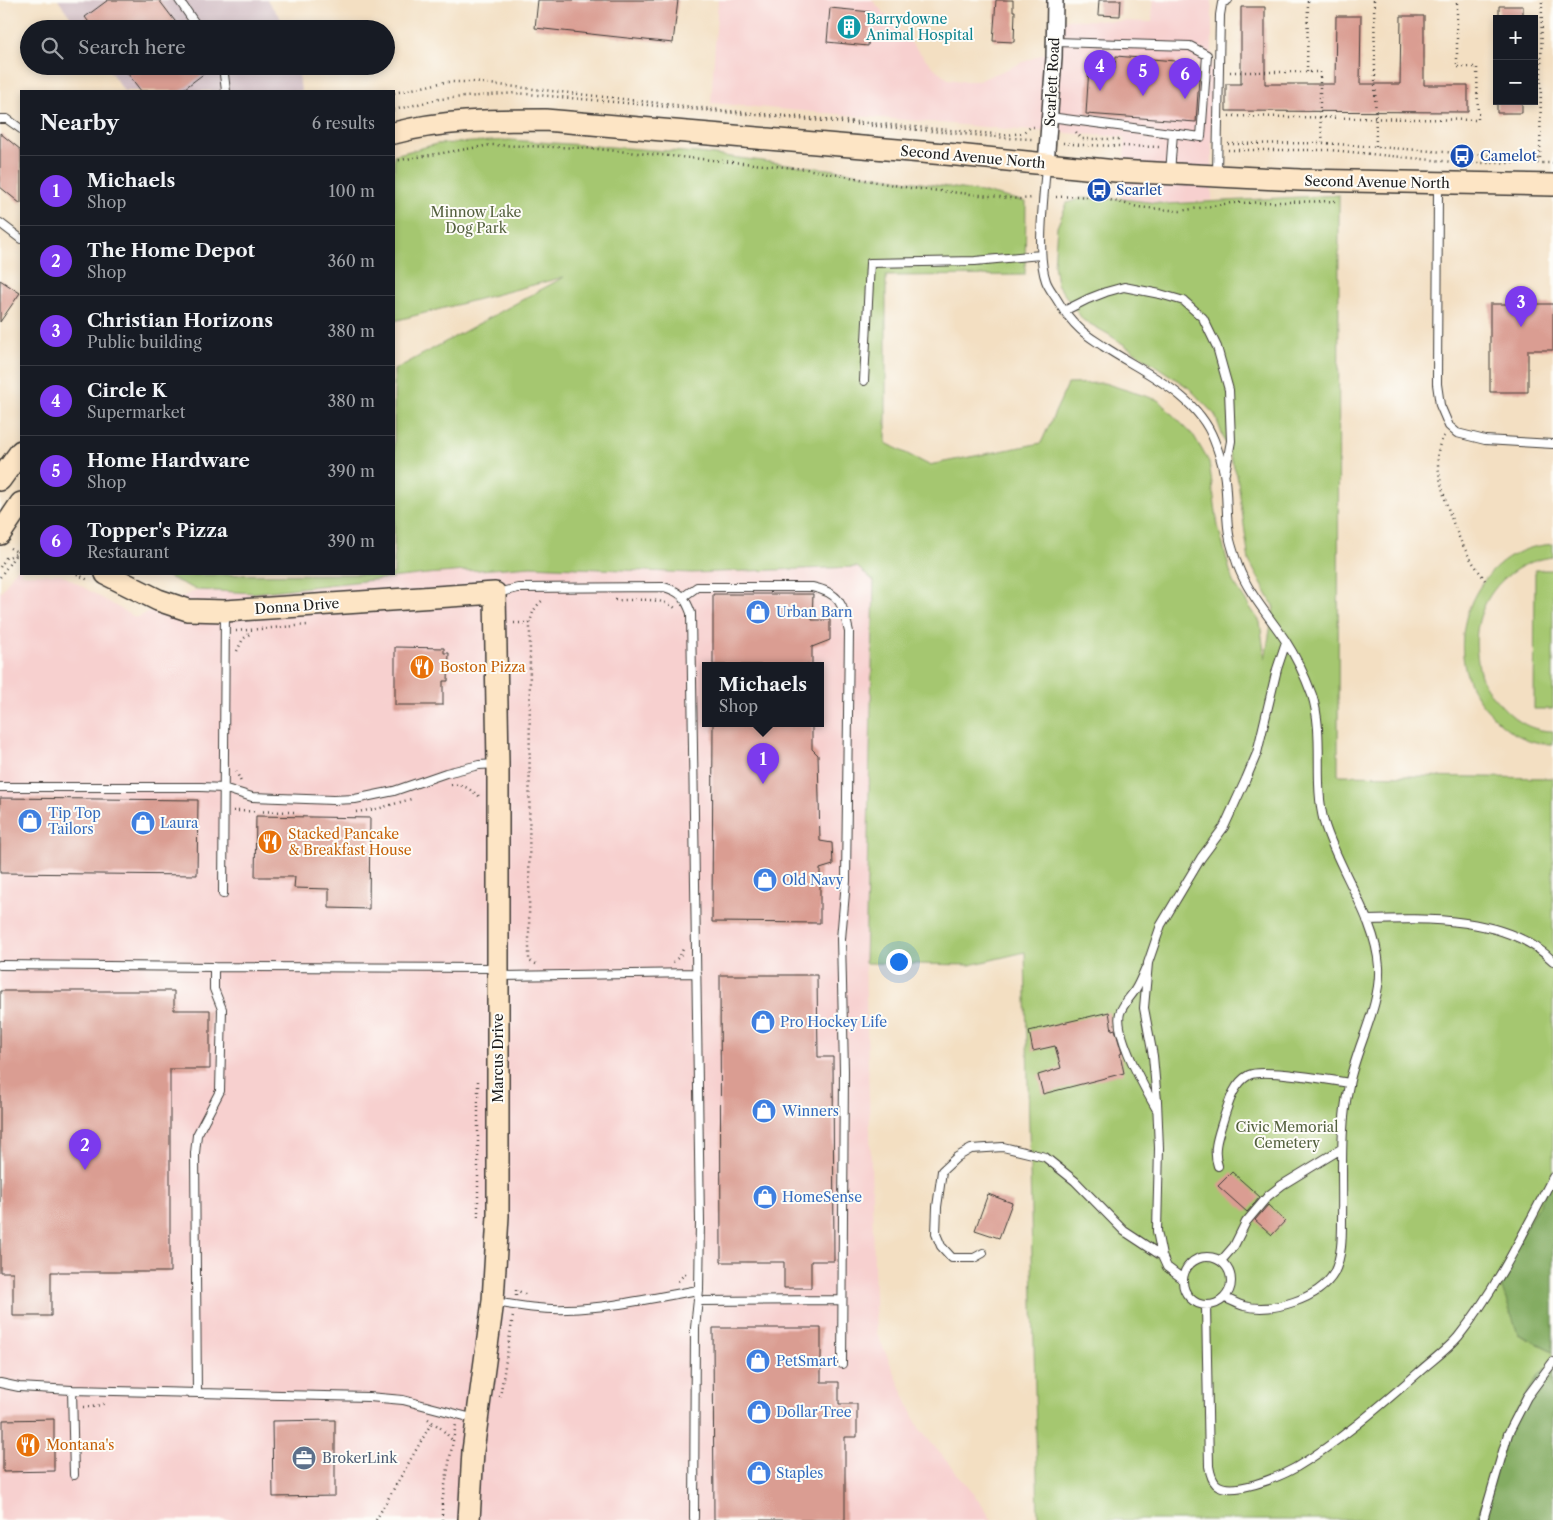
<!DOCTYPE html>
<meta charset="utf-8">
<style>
body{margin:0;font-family:"Libre Caslon Text",serif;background:#242831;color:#f1f3f6}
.controls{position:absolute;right:15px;top:15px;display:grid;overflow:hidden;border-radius:0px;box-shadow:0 2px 8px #0003}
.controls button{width:45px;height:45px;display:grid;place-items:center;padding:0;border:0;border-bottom:1px solid #363941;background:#171b24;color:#f1f3f6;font:25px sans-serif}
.you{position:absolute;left:898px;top:961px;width:18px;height:18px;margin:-12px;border:4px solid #fff;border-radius:50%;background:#1a73e8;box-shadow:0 0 0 8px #1a73e833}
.badge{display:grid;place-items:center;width:32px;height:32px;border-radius:50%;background:#7c3aed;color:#fff;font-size:16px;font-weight:700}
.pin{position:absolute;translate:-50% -41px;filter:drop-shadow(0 1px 2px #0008)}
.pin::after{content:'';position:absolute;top:26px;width:18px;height:15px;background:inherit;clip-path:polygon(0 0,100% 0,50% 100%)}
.popup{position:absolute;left:702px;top:662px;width:122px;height:65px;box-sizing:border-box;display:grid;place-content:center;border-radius:0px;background:#171b24;filter:drop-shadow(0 1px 4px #0005);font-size:16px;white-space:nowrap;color:#9ea1a6}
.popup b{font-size:19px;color:#f1f3f6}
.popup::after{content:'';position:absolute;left:50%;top:100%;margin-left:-10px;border:10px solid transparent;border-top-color:#171b24}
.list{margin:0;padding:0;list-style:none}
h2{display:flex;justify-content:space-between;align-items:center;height:65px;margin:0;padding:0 20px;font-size:21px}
h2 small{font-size:16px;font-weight:400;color:#9ea1a6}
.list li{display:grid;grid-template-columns:32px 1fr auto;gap:15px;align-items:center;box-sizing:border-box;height:70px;padding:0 20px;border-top:1px solid #363941}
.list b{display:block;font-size:19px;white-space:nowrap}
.list p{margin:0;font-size:16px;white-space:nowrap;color:#9ea1a6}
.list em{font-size:16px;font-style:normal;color:#9ea1a6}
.icon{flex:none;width:28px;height:28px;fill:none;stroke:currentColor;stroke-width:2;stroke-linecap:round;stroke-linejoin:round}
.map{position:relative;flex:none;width:1553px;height:1520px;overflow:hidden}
.search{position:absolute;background:#171b24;box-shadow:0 2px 8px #0003;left:20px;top:20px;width:375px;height:55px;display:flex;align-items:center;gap:12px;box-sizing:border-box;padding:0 18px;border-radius:28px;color:#9ea1a6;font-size:19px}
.panel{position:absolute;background:#171b24;box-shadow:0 2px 8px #0003;left:20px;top:90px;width:375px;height:485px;border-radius:0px}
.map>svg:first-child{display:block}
</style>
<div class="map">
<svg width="1553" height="1520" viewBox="0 0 1553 1520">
<rect width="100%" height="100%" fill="#fdfcf7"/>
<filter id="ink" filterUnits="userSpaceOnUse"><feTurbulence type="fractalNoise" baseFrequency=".02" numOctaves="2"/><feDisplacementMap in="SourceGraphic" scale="10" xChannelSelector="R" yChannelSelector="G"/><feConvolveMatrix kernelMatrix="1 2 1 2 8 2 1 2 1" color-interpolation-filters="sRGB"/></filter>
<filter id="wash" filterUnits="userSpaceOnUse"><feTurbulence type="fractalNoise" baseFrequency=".0096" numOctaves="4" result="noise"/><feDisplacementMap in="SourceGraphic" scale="20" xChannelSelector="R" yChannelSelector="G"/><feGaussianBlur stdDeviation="1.12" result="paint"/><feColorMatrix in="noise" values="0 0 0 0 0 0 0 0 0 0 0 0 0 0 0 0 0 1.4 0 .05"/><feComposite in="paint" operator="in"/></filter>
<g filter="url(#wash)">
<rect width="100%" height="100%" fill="#f3dfc2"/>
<path fill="#f7d0cf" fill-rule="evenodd" d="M718 0H872L932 66 948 79 962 81H978L1053 50 1054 19 1152 22 1153 0H1212V200L1167 204 1122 199 1125 137 1007 129 711 103Z
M21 564V574H61L136 618 197 590 254 593 427 574 531 566 692 573 857 567 874 581 865 963 876 1331 919 1428 974 1494 992 1520H0V593L19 565ZM706 665H820V723H706Z"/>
<path fill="#d2bec5" d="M58 0H267L284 23 286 29H79Z
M106 66H298L301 91H124Z"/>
<path fill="#a5c770" stroke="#607246" d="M510 140 698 153 836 170 988 193 1026 202 1025 275 886 276V443L929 465 1041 443 1068 384 1104 383 1158 400 1194 436 1209 462 1218 526 1233 582 1260 622 1265 659 1274 607 1249 561 1237 475 1215 415 1189 388 1108 334 1083 320 1057 284 1054 264 1057 227 1067 203 1082 198 1122 199 1167 204 1339 195 1338 775 1553 778V1179L1518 1334 1553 1351V1362L1506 1427 1477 1520H1038L1025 952 970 965 865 963 874 581 857 567 692 573 531 566 427 574 254 593 197 590 164 575 394 574V370L564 277 394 321V155L437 144Z
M1553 544V557C1501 563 1468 610 1478 661 1479 670 1481 679 1486 687 1490 694 1497 701 1503 707 1517 722 1532 731 1553 731V744C1529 744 1509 733 1493 716 1486 709 1479 701 1474 692 1446 640 1471 569 1527 549 1535 546 1544 545 1553 544Z
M1535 570H1553V709H1534Z"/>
<path fill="#84ac62" stroke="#50643f" d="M1553 1179V1351L1518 1334 1498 1277Z
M1553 1362V1520H1477L1506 1427 1538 1376Z"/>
<g id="blocks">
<path fill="#da9d92" d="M108 0H159L181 29H94L85 17Z
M538 0H678L673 43 535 28Z
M996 0H1013V11H1015L1014 42 993 41Z
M1099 0H1121L1120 16 1098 15Z
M1499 6H1523V19H1499Z
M1241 7H1265V84H1335L1336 16H1361L1360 84H1400L1401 16H1424V85H1468V112L1226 111V84H1241Z
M830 8 871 12 868 46 827 42Z
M1116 56 1175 61 1174 76 1199 78 1196 122 1086 114 1089 67 1115 69Z
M122 66H214L181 91H141Z
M1497 101H1522V113H1497Z
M0 133 21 150V204L0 187Z
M0 280 20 293 0 322Z
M1490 304H1553V350H1528V392H1490Z
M713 594H813L812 620H830V640L812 647V665H713Z
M395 647 444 648V653H449L448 681H443V705H395Z
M713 723H812V749L818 755 820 841 832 843 833 865 820 869V923L712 922Z
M0 798 198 800 197 875 0 873Z
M256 816 370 818 369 909 329 908V889L294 888 295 877H255Z
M720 975H817L818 1057H833L834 1261H811V1288H784V1262H721Z
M0 991H174V1010H210V1069H170V1272H51V1316H13V1272H0Z
M1109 1012 1112 1030 1115 1029 1122 1053 1120 1054 1124 1073 1043 1094 1038 1075 1061 1068 1055 1046 1033 1051 1029 1031Z
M1232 1172 1260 1197 1247 1212 1218 1186Z
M988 1194 1012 1203 999 1238 975 1230Z
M1268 1205 1285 1221 1272 1235 1255 1220Z
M713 1328H821V1382H839V1404H857V1437H845V1520H714Z
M54 1419V1471L3 1472V1420Z
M335 1420V1496L273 1497 272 1421Z"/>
</g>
</g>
<g filter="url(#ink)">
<use href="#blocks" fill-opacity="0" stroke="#3c3935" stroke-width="1"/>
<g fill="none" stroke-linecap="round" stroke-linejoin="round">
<defs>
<path id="lane" d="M179 0 199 29
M223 66 226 91
M1050 117 1201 137 1207 55 1190 46 1055 42
M0 119H7L21 129
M1046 166C1044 197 1036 253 1046 281 1048 287 1053 293 1056 298 1063 310 1071 321 1081 330 1087 336 1096 341 1103 346 1142 372 1196 393 1214 440 1218 450 1222 462 1224 473 1228 494 1225 518 1230 540 1232 548 1235 557 1238 566 1248 593 1269 616 1285 640 1296 657 1305 676 1312 695 1325 736 1313 781 1324 822 1338 870 1376 918 1379 967 1381 1006 1356 1047 1349 1085 1339 1130 1343 1174 1342 1220 1342 1237 1342 1257 1334 1273 1319 1299 1272 1313 1244 1306 1237 1304 1231 1300 1225 1298
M1170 173 1173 133
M1217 174 1220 15 1222 3 1228 0
M1438 185 1437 384 1440 405 1449 426 1457 433 1485 440 1553 444
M0 223 21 239
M1064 311 1088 299 1106 292 1124 287 1160 294 1184 301 1203 318 1217 347 1229 390 1231 441 1225 473
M864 381 870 263 975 261 1041 255
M497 593 518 588 664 587C681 592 685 597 691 613L700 1221 699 1290 695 1328 694 1518
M683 597 697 587H812C841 593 843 605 849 632L846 881 841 939 844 1070 842 1364
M0 787H201L223 788 252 797 333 800 355 799 394 791 446 773 479 765 497 764
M223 894 225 611
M1367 920C1426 918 1508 916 1553 961
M0 965 214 967
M1145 969C1142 976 1139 984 1135 990 1130 998 1123 1004 1120 1013 1114 1034 1146 1091 1157 1110
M501 976 697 973
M1218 1166C1212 1149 1219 1134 1224 1117 1229 1102 1234 1083 1249 1075 1262 1068 1331 1080 1349 1083
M983 1253 974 1258H952L941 1246 936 1234 937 1207 942 1171 957 1157 971 1149 1003 1147 1045 1157 1075 1181 1124 1231 1162 1256
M1183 1281a24 24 0 1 1 48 0a24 24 0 1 1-48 0Z
M1221 1261 1234 1246 1246 1222 1268 1196 1282 1185 1341 1149
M1183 1279 1167 1267 1162 1256 1157 1231 1159 1148 1157 1101 1153 1056 1144 1008 1148 963 1161 925 1201 858 1224 827 1246 779 1257 753 1277 669 1286 642
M698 1301 842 1300
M495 1302C519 1306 542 1310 567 1309 611 1308 656 1297 699 1290
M1206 1305 1209 1466C1210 1472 1211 1479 1216 1484 1231 1497 1279 1477 1295 1468 1339 1442 1380 1406 1418 1373 1431 1361 1447 1350 1458 1337 1496 1290 1525 1230 1553 1177
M0 1383 19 1387 72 1390
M197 1393 195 1153 197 1135 220 1091 222 1009 214 989V967L496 968
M74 1475 72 1390 369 1397 403 1400 476 1419
M1483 1520 1508 1434 1527 1397 1553 1362"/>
<path id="street" d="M1046 164 1054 58 1055 0"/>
<path id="secondary" d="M394 133C443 120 494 120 545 120L957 155 1116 171 1300 180 1553 185
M0 480 21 451
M0 534 21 503
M106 574 158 600 188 610 225 611 495 593 498 764V1216L493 1301 473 1451 469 1520"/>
</defs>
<use href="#lane" stroke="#3c3935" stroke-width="10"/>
<use href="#street" stroke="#3c3935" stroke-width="18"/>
<use href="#secondary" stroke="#3c3935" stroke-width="24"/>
<path stroke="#3c3935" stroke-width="2.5" stroke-dasharray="1 4" stroke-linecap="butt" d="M1374 0 1376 148
M1230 72H1320V117L1323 143
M1307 72 1308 0
M394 93 445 82H472L729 111 1007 135 1022 133 1031 127H1034
M394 110 439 99 516 93 1007 138 1033 139
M1229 116 1478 120 1477 67H1457V0
M1076 132 1082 139H1120
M1063 143 1081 145 1162 147
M1228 144 1323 143 1540 159
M1228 150H1330L1463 163H1553
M1540 158 1542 0
M394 161 491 145 586 148 806 169 910 188 1020 199 1033 198
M1056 197 1078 196 1110 200 1138 207 1180 211 1231 203 1338 201
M1444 436C1442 439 1440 443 1439 447 1432 469 1454 531 1466 551 1471 561 1479 571 1485 580
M10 548 21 554
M0 567 6 558 16 554
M77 574 90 581
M0 577 21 547
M615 600C633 601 660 596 675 608
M514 623H530
M236 631 308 625
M237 651 243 639 252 632
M236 771 241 782
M451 785C463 783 470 790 479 796
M233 811 295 812
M356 812 377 809 411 799
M673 962 680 956 683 949
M536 964 529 961 530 623C532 613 535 605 545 599
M478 1227V1080
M678 1281 688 1271
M516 1296V1290L527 1295
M500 1397 513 1316
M83 1407H92L107 1403
M428 1419 442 1429 453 1441
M376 1520 432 1422
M442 1520V1502L456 1424"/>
<use href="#lane" stroke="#fff" stroke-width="8"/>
<use href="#street" stroke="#fff" stroke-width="15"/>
<use href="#secondary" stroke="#fde5c5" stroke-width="21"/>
</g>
</g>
<defs>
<symbol id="building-disc" viewBox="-11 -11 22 22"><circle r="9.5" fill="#0f9aa8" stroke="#fdfcf7"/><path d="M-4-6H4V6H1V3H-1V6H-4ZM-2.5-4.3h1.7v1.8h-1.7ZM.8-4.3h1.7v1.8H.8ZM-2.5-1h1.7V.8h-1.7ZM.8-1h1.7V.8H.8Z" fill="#fff"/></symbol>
<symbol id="bus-disc" viewBox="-11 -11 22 22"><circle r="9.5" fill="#1a4fb4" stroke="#fdfcf7"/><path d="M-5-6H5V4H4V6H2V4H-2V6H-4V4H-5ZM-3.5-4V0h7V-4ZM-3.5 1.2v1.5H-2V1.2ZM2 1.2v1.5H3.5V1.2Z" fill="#fff"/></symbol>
<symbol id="shop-disc" viewBox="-11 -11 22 22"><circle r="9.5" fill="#3f7fe0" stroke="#fdfcf7"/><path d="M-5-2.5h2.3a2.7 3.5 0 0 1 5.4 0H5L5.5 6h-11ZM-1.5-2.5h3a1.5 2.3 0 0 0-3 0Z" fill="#fff"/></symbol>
<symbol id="restaurant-disc" viewBox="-11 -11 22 22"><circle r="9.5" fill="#e8710a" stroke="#fdfcf7"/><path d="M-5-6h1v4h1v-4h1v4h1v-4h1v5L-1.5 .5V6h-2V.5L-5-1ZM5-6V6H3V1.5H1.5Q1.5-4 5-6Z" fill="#fff"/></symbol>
<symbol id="office-disc" viewBox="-11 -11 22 22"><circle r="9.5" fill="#5c6f8a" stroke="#fdfcf7"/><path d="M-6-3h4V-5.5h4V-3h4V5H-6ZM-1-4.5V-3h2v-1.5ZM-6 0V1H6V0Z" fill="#fff"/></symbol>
</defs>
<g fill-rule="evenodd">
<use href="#building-disc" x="835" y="13" width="28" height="28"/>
<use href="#bus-disc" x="1448" y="142" width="28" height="28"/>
<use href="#bus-disc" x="1085" y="176" width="28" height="28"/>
<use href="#shop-disc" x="744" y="598" width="28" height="28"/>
<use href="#restaurant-disc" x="408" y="653" width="28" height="28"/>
<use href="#shop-disc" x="16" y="807" width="28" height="28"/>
<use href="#shop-disc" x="129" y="809" width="28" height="28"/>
<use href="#restaurant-disc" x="256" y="828" width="28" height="28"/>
<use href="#shop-disc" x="751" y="866" width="28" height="28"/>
<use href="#shop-disc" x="749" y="1008" width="28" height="28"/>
<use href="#shop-disc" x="750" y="1097" width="28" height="28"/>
<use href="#shop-disc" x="751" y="1183" width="28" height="28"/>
<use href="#shop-disc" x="744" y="1347" width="28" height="28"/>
<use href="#shop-disc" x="745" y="1398" width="28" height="28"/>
<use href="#restaurant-disc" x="14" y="1431" width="28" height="28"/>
<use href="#office-disc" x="290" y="1444" width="28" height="28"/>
<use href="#shop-disc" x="745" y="1459" width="28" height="28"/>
</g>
<g text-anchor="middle" stroke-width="4" stroke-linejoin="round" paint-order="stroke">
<g font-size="14" fill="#0d838f" stroke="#fdfcf7" text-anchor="start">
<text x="866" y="24">Barrydowne<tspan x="866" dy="16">Animal Hospital</tspan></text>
</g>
<g font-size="14" fill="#1c1c1c" stroke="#fdfcf7">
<text transform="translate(1052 82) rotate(-87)" y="5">Scarlett Road</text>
<text transform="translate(973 157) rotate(5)" y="5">Second Avenue North</text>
<text transform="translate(1377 182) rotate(1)" y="5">Second Avenue North</text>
<text transform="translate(297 606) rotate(-4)" y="5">Donna Drive</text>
<text transform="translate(498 1058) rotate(-90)" y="5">Marcus Drive</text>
</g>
<g font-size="14" fill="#164399" stroke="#fdfcf7" text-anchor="start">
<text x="1480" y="161">Camelot</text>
<text x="1116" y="195">Scarlet</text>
</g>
<g font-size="14" fill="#53603e" stroke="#fdfcf7">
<text x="476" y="217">Minnow Lake<tspan x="476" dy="16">Dog Park</tspan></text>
<text x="1287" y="1132">Civic Memorial<tspan x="1287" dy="16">Cemetery</tspan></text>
</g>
<g font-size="14" fill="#366cbe" stroke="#fdfcf7" text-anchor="start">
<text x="776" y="617">Urban Barn</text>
<text x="48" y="818">Tip Top<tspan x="48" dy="16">Tailors</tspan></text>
<text x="160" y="828">Laura</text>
<text x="782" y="885">Old Navy</text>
<text x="780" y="1027">Pro Hockey Life</text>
<text x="782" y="1116">Winners</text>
<text x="782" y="1202">HomeSense</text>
<text x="776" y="1366">PetSmart</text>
<text x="776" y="1417">Dollar Tree</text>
<text x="776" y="1478">Staples</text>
</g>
<g font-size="14" fill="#c56008" stroke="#fdfcf7" text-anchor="start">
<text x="440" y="672">Boston Pizza</text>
<text x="288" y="839">Stacked Pancake<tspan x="288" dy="16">&amp; Breakfast House</tspan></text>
<text x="46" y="1450">Montana's</text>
</g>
<g font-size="14" fill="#4e5e75" stroke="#fdfcf7" text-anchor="start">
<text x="322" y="1463">BrokerLink</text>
</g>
</g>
</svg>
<div class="controls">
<button>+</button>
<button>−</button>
</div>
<div class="you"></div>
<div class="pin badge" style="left:763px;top:784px">1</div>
<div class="popup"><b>Michaels</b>Shop</div>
<div class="pin badge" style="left:85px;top:1170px">2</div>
<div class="pin badge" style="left:1521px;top:327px">3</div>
<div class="pin badge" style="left:1100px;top:91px">4</div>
<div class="pin badge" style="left:1143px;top:96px">5</div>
<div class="pin badge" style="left:1185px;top:99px">6</div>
<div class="search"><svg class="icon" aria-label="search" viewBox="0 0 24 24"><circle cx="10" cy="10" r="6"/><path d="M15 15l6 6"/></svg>Search here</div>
<section class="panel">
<h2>Nearby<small>6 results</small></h2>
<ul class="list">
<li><span class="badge">1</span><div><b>Michaels</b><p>Shop</p></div><em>100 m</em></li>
<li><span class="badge">2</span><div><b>The Home Depot</b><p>Shop</p></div><em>360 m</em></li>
<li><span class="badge">3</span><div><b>Christian Horizons</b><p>Public building</p></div><em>380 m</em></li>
<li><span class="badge">4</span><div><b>Circle K</b><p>Supermarket</p></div><em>380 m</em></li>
<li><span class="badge">5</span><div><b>Home Hardware</b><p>Shop</p></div><em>390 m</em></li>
<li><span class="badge">6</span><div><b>Topper's Pizza</b><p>Restaurant</p></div><em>390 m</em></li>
</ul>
</section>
</div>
